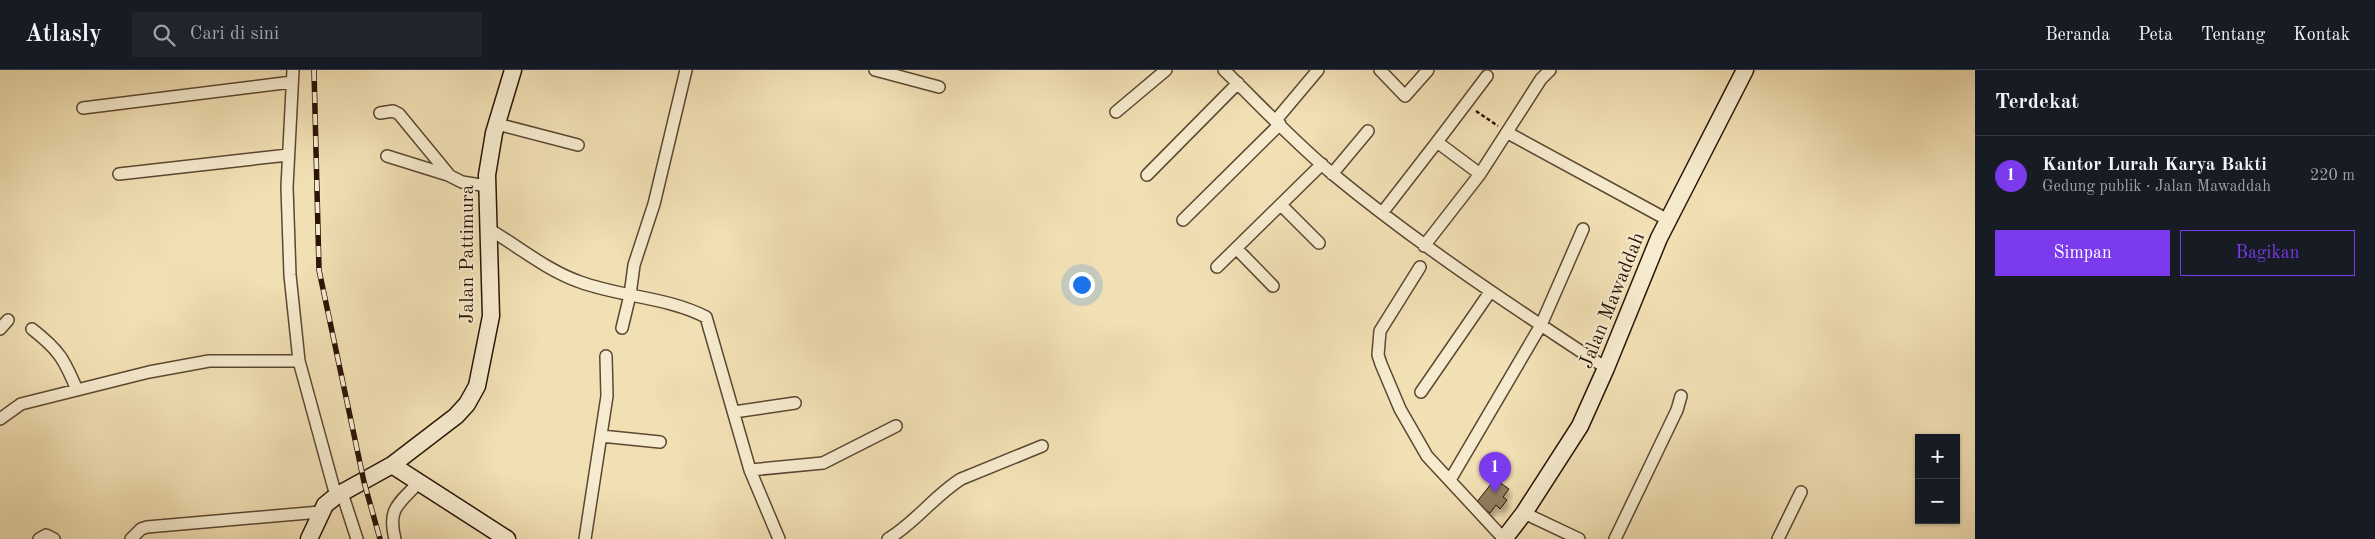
<!DOCTYPE html>
<html lang="id">
<meta charset="utf-8">
<style>
body{margin:0;font-family:"Old Standard TT",serif;background:#20242c;color:#f1f3f6}
.controls{position:absolute;right:15px;bottom:15px;display:grid;overflow:hidden;border-radius:0px;box-shadow:0 1px 4px #0004}
.controls button{width:45px;height:45px;display:grid;place-items:center;padding:0;border:0;border-bottom:1px solid #363941;background:#171b24;color:#f1f3f6;font:25px sans-serif}
.you{position:absolute;left:1081px;top:214px;width:18px;height:18px;margin:-12px;border:4px solid #fff;border-radius:50%;background:#1a73e8;box-shadow:0 0 0 8px #1a73e833}
.badge{display:grid;place-items:center;width:32px;height:32px;border-radius:50%;background:#7c3aed;color:#fff;font-size:16px;font-weight:700}
.pin{position:absolute;translate:-50% -41px;filter:drop-shadow(0 1px 2px #0008)}
.pin::after{content:'';position:absolute;top:26px;width:18px;height:15px;background:inherit;clip-path:polygon(0 0,100% 0,50% 100%)}
.list{margin:0;padding:0;list-style:none}
h2{display:flex;justify-content:space-between;align-items:center;height:65px;margin:0;padding:0 20px;font-size:21px}
h2 small{font-size:16px;font-weight:400;color:#9ea1a6}
.list li{display:grid;grid-template-columns:32px 1fr auto;gap:15px;align-items:center;box-sizing:border-box;height:80px;padding:0 20px;border-top:1px solid #363941}
.list b{display:block;font-size:19px;white-space:nowrap}
.list p{margin:0;font-size:16px;white-space:nowrap;color:#9ea1a6}
.list em{font-size:16px;font-style:normal;color:#9ea1a6}
.actions{display:flex;gap:10px;padding:15px 20px}
.actions a{flex:1;padding:11px 0;border:1px solid #7c3aed;border-radius:0px;text-align:center;font-size:18px;color:#7c3aed}
.actions .main{background:#7c3aed;color:#fff}
.icon{flex:none;width:28px;height:28px;fill:none;stroke:currentColor;stroke-width:2;stroke-linecap:round;stroke-linejoin:round}
.map{position:relative;flex:none;width:1975px;height:469px;overflow:hidden}
header{display:flex;align-items:center;gap:30px;box-sizing:border-box;height:70px;padding:0 25px;background:#171b24;border-bottom:1px solid #363941}
header strong{font-size:24px}
nav{display:flex;gap:28px;margin-inline-start:auto;font-size:18px}
.search{width:350px;height:45px;background:#20242c;display:flex;align-items:center;gap:12px;box-sizing:border-box;padding:0 18px;border-radius:0px;color:#9ea1a6;font-size:19px}
main{display:flex}
aside{flex:1;background:#171b24}
.map>svg:first-child{display:block}
</style>
<header>
<strong>Atlasly</strong>
<div class="search"><svg class="icon" aria-label="search" viewBox="0 0 24 24"><circle cx="10" cy="10" r="6"/><path d="M15 15l6 6"/></svg>Cari di sini</div>
<nav><a>Beranda</a><a>Peta</a><a>Tentang</a><a>Kontak</a></nav>
</header>
<main>
<div class="map">
<svg width="1975" height="469" viewBox="0 0 1975 469">
<defs>
<filter id="shadow"><feDropShadow dx="3" dy="5.5" stdDeviation="2.5" flood-color="#0004"/></filter>
</defs>
<rect width="100%" height="100%" fill="#f1e0b4"/>
<filter id="stains"><feTurbulence type="fractalNoise" baseFrequency=".004" numOctaves="4"/><feColorMatrix values="0 0 0 0 .2 0 0 0 0 .09 0 0 0 0 .02 0 0 0 .5 -.17"/></filter>
<radialGradient id="worn" r=".72"><stop offset=".6" stop-color="#630" stop-opacity="0"/><stop offset="1" stop-color="#630" stop-opacity=".3"/></radialGradient>
<path fill="#917e61" stroke="#2a1407" filter="url(#shadow)" d="M1495 409 1509 419 1503 427 1507 430 1500 439 1496 435 1490 443 1476 433Z"/>
<g fill="none" stroke-linecap="round" stroke-linejoin="round">
<defs>
<path id="street" d="M293 0 287 117 290 205 299 291 336 426
M875 0 939 17
M1224 0C1260 35 1295 73 1334 105 1420 176 1513 237 1606 298
M1380 0 1405 26 1428 0
M83 38 292 12
M1116 42 1166 0
M380 43 393 41 399 44 450 106 462 112 487 116
M1276 50 1318 0
M497 54 578 75
M1508 63 1668 150
M387 86 448 105
M119 104 288 85
M1332 104 1368 61
M1480 104 1437 72 1487 6
M1147 105 1238 13
M1281 135 1319 173
M1382 143 1437 72
M1183 150 1280 54
M487 158C518 176 546 200 580 212 621 227 667 227 706 247L750 400 779 469
M1424 176 1480 104 1541 9 1550 0
M1236 178 1273 216
M1217 197 1322 94
M1420 197 1380 261 1378 285 1381 294 1400 339 1427 386 1504 469
M622 258 630 225 634 195 654 134 686 0
M0 259 8 250
M32 259C59 280 64 289 77 320
M1421 322 1490 222
M734 342 795 333
M0 349 21 334 149 302 209 291H299
M601 366 660 372
M750 400 823 393 896 356
M1450 410 1541 255 1583 159
M342 423 357 469
M1524 443 1579 469
M39 469 46 465 54 469
M131 469 141 459 147 457 320 442
M395 469C387 438 399 434 419 412
M585 469 607 326 606 286
M888 469C915 453 934 426 961 409L1042 376
M1615 469 1677 340 1681 326
M1778 469 1801 422"/>
<path id="secondary" d="M392 395 507 469
M309 469 325 435 336 426 392 395 456 346 467 334 477 316 491 246 487 105 494 63 513 0
M1504 469 1524 443 1580 356 1606 298 1659 168 1745 0"/>
</defs>
<use href="#street" stroke="#5c4732" stroke-width="14"/>
<use href="#secondary" stroke="#2a1407" stroke-width="19"/>
<path stroke="#2a1407" stroke-width="2.5" stroke-dasharray="4 2.5" stroke-linecap="butt" d="M1476 41 1498 56"/>
<use href="#street" stroke="#f6ebce" stroke-width="11"/>
<use href="#secondary" stroke="#f6ebce" stroke-width="16"/>
<defs>
<path id="rail" d="M314 0 319 200 364 412 380 469"/>
</defs>
<use href="#rail" stroke="#2a1407" stroke-width="5.5"/>
<use href="#rail" stroke="#f6ebce" stroke-width="4" stroke-dasharray="11" stroke-linecap="butt"/>
</g>
<g text-anchor="middle" stroke-width="4" stroke-linejoin="round" paint-order="stroke">
<g font-size="20" fill="#2a1407" stroke="#f6ebce">
<text transform="translate(466 184) rotate(-90)" y="7">Jalan Pattimura</text>
<text transform="translate(1611 230) rotate(-68)" y="7">Jalan Mawaddah</text>
</g>
</g>
<rect width="100%" height="100%" filter="url(#stains)"/>
<rect width="100%" height="100%" fill="url(#worn)"/>
</svg>
<div class="controls">
<button>+</button>
<button>−</button>
</div>
<div class="you"></div>
<div class="pin badge" style="left:1495px;top:423px">1</div>
</div>
<aside>
<h2>Terdekat<small></small></h2>
<ul class="list">
<li><span class="badge">1</span><div><b>Kantor Lurah Karya Bakti</b><p>Gedung publik · Jalan Mawaddah</p></div><em>220 m</em></li>
</ul>
<div class="actions"><a class="main">Simpan</a><a>Bagikan</a></div>
</aside>
</main>
